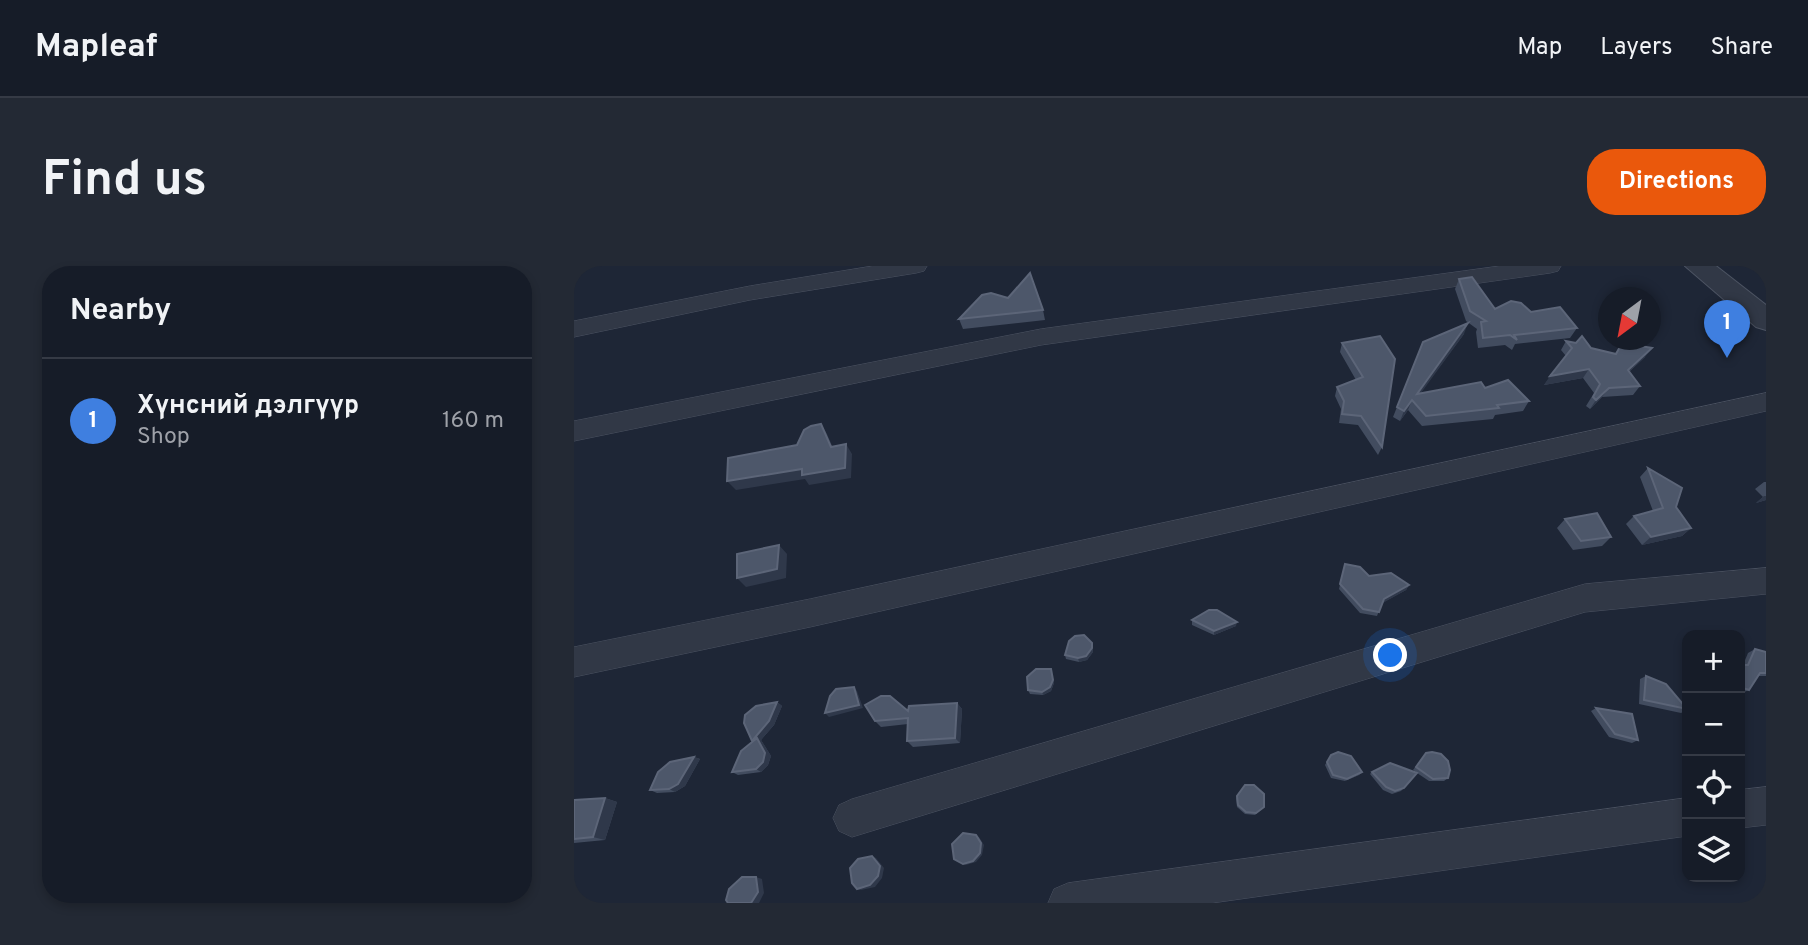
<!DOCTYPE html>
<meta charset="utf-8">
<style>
body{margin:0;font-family:Overpass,sans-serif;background:#232934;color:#f1f3f6}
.controls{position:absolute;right:21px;bottom:21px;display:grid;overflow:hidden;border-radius:14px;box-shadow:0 4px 10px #0003}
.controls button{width:63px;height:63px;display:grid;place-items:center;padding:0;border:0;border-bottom:2px solid #353a45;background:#161c28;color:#f1f3f6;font:35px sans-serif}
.compass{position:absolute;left:1024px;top:21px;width:63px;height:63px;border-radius:50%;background:#161c28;box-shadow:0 4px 10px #0003;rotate:212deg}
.you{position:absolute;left:817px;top:390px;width:24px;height:24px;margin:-18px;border:5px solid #fff;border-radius:50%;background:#1a73e8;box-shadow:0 0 0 10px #1a73e833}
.badge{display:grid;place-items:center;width:46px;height:46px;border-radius:50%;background:#ea580c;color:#fff;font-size:23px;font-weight:700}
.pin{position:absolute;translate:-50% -58px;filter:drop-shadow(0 2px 4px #0008)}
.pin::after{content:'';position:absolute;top:37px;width:24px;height:21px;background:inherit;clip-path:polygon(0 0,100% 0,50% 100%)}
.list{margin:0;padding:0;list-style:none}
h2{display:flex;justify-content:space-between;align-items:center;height:91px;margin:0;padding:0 28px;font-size:30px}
h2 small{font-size:23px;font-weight:400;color:#9ea1a8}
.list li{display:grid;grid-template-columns:46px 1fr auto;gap:21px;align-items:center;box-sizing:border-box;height:126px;padding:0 28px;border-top:2px solid #353a45}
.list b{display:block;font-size:26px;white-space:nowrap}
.list p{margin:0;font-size:23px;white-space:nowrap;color:#9ea1a8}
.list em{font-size:23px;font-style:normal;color:#9ea1a8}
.icon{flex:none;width:38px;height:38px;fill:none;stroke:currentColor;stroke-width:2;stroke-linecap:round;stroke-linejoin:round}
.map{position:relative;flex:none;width:1192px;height:637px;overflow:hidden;border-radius:28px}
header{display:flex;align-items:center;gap:42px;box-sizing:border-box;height:98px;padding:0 35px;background:#161c28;border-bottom:2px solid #353a45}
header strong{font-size:33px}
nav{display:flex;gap:38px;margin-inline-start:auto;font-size:24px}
.intro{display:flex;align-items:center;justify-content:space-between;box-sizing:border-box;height:168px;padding:0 42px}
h1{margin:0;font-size:49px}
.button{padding:18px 32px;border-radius:28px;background:#ea580c;color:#fff;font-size:24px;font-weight:700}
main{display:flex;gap:42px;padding:0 42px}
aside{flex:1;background:#161c28;border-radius:28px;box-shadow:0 4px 10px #0003}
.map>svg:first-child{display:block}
</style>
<header>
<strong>Mapleaf</strong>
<nav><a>Map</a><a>Layers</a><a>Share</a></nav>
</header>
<div class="intro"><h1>Find us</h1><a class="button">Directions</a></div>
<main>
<aside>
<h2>Nearby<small></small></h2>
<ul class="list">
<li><span class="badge" style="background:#3f7fe0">1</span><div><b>Хүнсний дэлгүүр</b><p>Shop</p></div><em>160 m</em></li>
</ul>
</aside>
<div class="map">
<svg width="1192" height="637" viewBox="0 0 1192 637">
<rect width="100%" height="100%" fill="#1e2636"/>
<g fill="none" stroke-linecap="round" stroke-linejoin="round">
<defs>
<path id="minor" d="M299 0H353L350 5 342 7 176 34 0 71V55L176 20Z
M926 0H987L984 5 976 7 467 79 0 175V155L467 63Z
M1192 127V145L236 361 0 411V381L236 333Z
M1192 302V328L1011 346 278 571 265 565 259 552 265 539 278 533 1011 318Z
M1192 521V559L1166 562V524Z
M1113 532V570L638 637H474L480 623 494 617Z"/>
<path id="tertiary" d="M1111 0H1142L1192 39V64L1182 61Z"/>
</defs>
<use href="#minor" stroke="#4c5362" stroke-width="1"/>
<use href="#tertiary" stroke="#4c5362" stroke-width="2"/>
<use href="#minor" fill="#313846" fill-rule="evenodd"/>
<use href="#tertiary" fill="#313846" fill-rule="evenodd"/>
</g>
<path fill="#424c5f" d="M885 13 921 43 957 46 1003 62 996 72 941 78 938 84 931 79 904 82 902 66 903 63 892 55 881 23Z
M469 44 471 54 389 63 385 53Z
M890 68 846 127 911 122 955 135 949 145 921 149 919 153 848 160 834 144 826 155 819 151 849 76Z
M806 70 808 181 804 189 784 159 765 157 767 143 761 130 763 121 782 114 766 86 768 77Z
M992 75 1041 88 1048 77 1071 91 1055 106 1066 120 1059 129 1028 131 1016 143 1012 140 1020 127 1009 112 970 119 992 90 987 84Z
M1074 202 1117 262 1108 270 1068 279 1052 258 1060 250 1079 245 1066 211Z
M1190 216H1192V234L1182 237 1189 231 1181 223Z
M991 253 1037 271 1028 280 999 284 983 262Z
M771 298 795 310 835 319 832 324 808 337 803 350 786 347 765 323Z
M618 354 662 360 640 369 618 359Z
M518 377 519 386 513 394 505 396 492 393 491 389Z
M1181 383 1192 386V410H1183L1175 424 1168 427H1166V399H1169L1174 387Z
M477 403 480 417 477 425 469 429 456 428 454 424Z
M1072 410 1113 443V444L1107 447 1065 438 1066 413Z
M203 436 208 440 200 459 187 474 197 490 194 499 187 506 164 509 158 506Z
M383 437 388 443 386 477 339 481 333 475 334 458 307 461 301 455 334 445Z
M1022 442 1064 474 1058 477 1035 471 1017 445Z
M852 487 874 512 870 515H855L843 507 827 525 818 528 809 524 796 508 798 506H842L839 504Z
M120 491 126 493 111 520 101 526 83 527 76 524Z
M755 492 788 506 785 509 771 515 757 512 751 499Z
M663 530 688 543 681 549 671 548 663 541 662 532Z
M31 532 43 536 31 574 0 577V534Z"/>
<path fill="#2f384a" d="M894 57 890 68 839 138 843 128Z
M1078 82 1071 91 1047 113 1054 104Z
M1015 103 1009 112 970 119 976 110Z
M1035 122 1028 131 1016 143 1022 134Z
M838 134 834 144 826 155 830 145Z
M247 158 253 168 263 191 257 181Z
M272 178 278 188 277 212 235 219 231 213 162 224 153 215Z
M1190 230H1192V234L1182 237Z
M1117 262 1108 270 1068 279 1077 271Z
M205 279 213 288 212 312 172 321 163 312Z
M835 319 832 324 807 338 810 333Z
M663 356 662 360 640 369V365Z
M518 382 519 386 513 394 505 396 504 392Z
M477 403 480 417 477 425 469 429 468 426Z
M280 421 283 425 289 442 255 451 251 447Z
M203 436 208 440 200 459 187 474 197 490 194 499 187 506 182 503 178 475Z
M383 437 388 443 386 477 381 472Z
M120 491 126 493 111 520 101 526 95 523Z
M788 506 785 509 771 515 773 513Z
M31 532 43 536 31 574 19 571Z
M402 569 405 571 410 579 408 589 402 596 392 599 389 598Z
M298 590 302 592 310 602 308 612 301 621 287 624 283 623Z
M182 611 188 613 190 627 185 637H177Z"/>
<path fill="#4d576a" stroke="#5c6578" stroke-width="2" d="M456 7 469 44 385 53 408 29 417 27 434 32Z
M898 11 921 43 937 35 947 37 957 46 986 41 1003 62 940 69 943 74 936 69 909 72 907 56 912 55 896 45 885 13Z
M894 57 843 128 907 116 911 122 934 114 955 135 923 139 925 142 852 150 838 134 830 145 823 141 849 76Z
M806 70 821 93 808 181 787 150 768 148 770 135 763 121 789 111 768 77Z
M1008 70 1017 82 1042 88 1048 77 1078 82 1054 104 1066 120 1035 122 1022 134 1019 131 1026 118 1015 103 976 110 998 82 992 75 1002 77Z
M247 158 257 181 272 178 271 202 228 209V203L153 215 154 192 223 179 230 164 237 160Z
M1074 202 1108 222 1102 241 1117 262 1077 271 1060 250 1089 242Z
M1023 247 1037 271 1007 275 991 253Z
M205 279 203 303 163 312V288Z
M771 298 786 301 795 310 817 307 835 319 810 333 805 346 789 343 766 318Z
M635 344H643L663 356 640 365 618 354Z
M510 369 518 377V382L512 390 504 392 491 389 495 375 501 370Z
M1181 383 1192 386V407H1186L1175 424 1166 421V399H1174Z
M462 403H477L479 414 476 421 468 426 454 424 453 411Z
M1072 410 1092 418 1113 443 1070 434Z
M280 421 285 439 251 447 256 430 262 423Z
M307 430H316L334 445 335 440 383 437 381 472 333 475 334 452 301 455 291 439Z
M203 436 195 455 178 475 170 457 171 449 182 440Z
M1022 442 1058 448 1064 474 1041 468Z
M183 472 191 487 189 496 182 503 158 506 167 485Z
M764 486 777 490 788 506 773 513 759 509 753 496 757 489Z
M858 486 867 488 874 495 876 504 874 512 859 513 842 501 852 487Z
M120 491 104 518 95 523 76 524 84 506 96 496Z
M816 497 843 507 830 522 821 525 812 521 798 506Z
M671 519H680L690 528V541L682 547 672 546 664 539 663 530Z
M31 532 19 571 0 573V534Z
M389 567 402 569 407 577 406 587 399 595 389 598 380 593 378 578Z
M298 590 306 600 304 610 296 619 283 623 278 617 276 602 284 593Z
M168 611H182L184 626 177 637H154L152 634 155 623Z"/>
</svg>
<div class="controls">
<button>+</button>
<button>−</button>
<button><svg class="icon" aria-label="locate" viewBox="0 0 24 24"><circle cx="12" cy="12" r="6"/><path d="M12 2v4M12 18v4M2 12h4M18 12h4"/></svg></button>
<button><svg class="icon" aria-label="layers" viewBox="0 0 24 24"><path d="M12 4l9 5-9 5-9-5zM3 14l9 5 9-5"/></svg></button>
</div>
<svg class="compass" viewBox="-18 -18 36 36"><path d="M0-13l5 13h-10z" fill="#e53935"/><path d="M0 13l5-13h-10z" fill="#9ea1a8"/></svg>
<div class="you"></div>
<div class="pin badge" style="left:1153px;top:92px;background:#3f7fe0">1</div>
</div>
</main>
